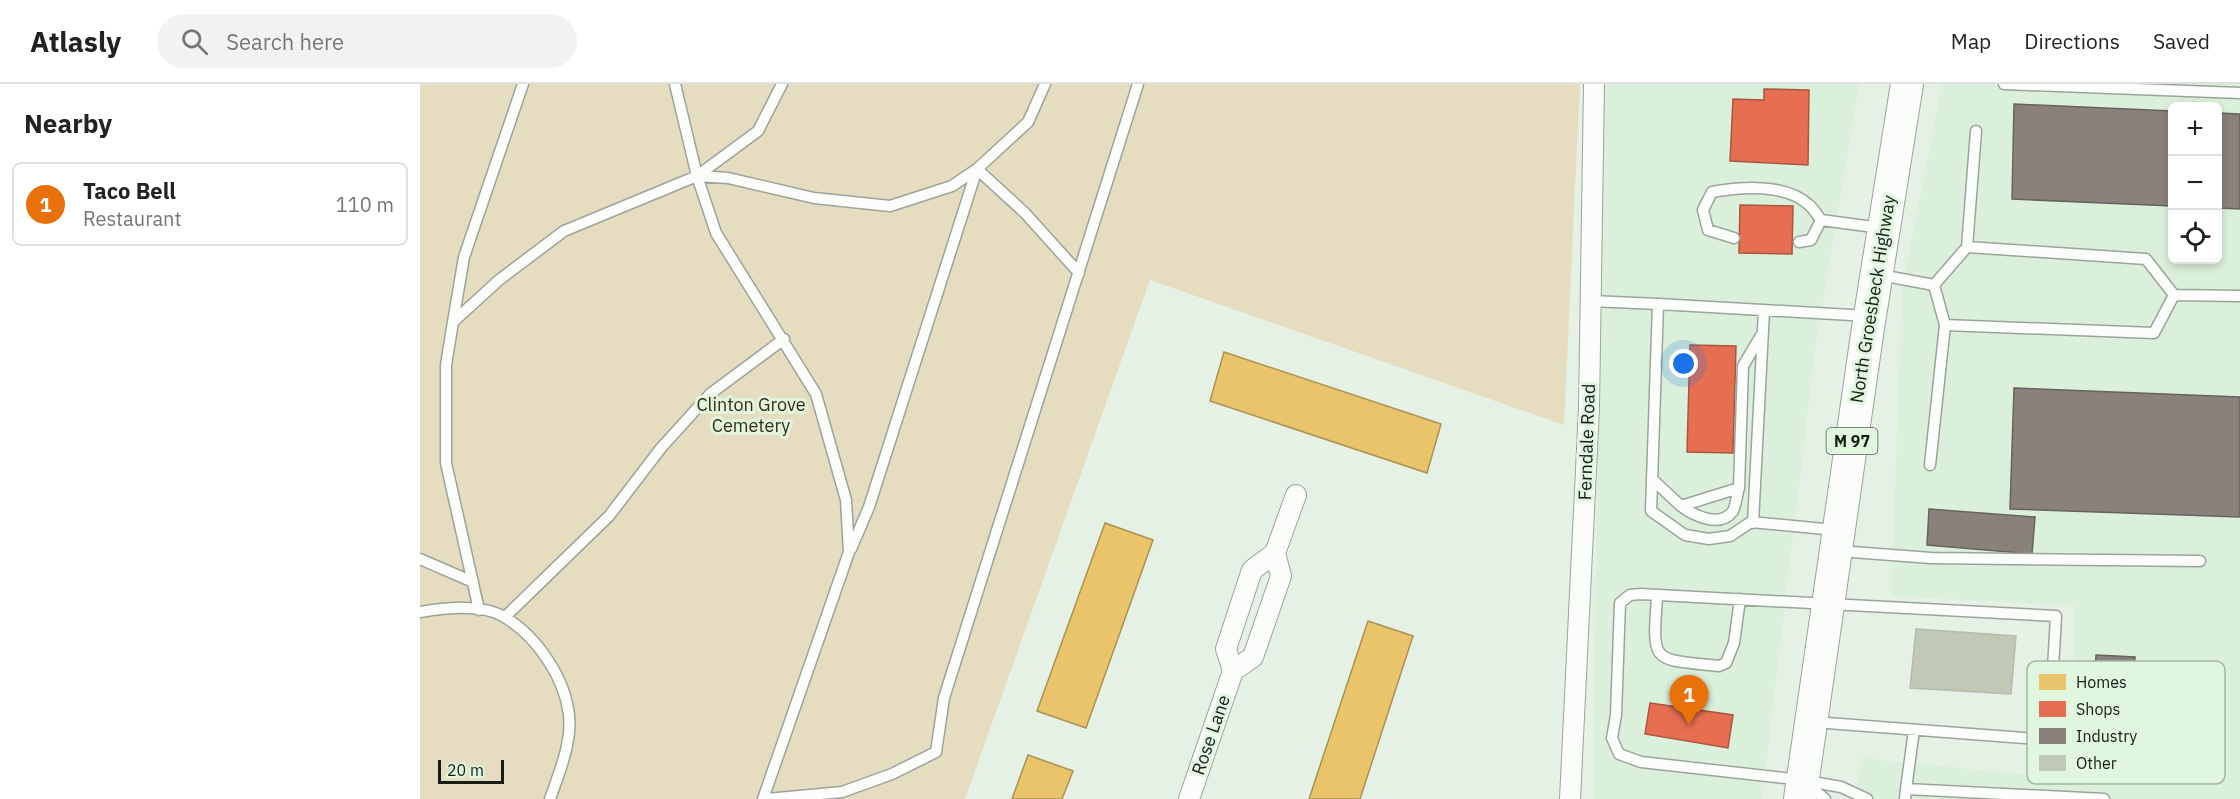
<!DOCTYPE html>
<meta charset="utf-8">
<style>
body{margin:0;font-family:"IBM Plex Sans",sans-serif;background:#f2f2f2;color:#222}
.controls{position:absolute;right:18px;top:18px;display:grid;overflow:hidden;border-radius:9px;box-shadow:0 3px 9px #0003}
.controls button{width:54px;height:54px;display:grid;place-items:center;padding:0;border:0;border-bottom:2px solid #e0e0e0;background:#fff;color:#222;font:30px sans-serif}
.scale{position:absolute;left:18px;bottom:15px;width:66px;box-sizing:border-box;padding-left:6px;border:3px solid #161d15;border-top:0;font-size:16px;line-height:21px;white-space:nowrap;color:#161d15;-webkit-text-stroke:4px #e0f6df;paint-order:stroke}
.you{position:absolute;left:1264px;top:280px;width:21px;height:21px;margin:-15px;border:4px solid #fff;border-radius:50%;background:#1a73e8;box-shadow:0 0 0 9px #1a73e833}
.badge{display:grid;place-items:center;width:39px;height:39px;border-radius:50%;background:#111827;color:#fff;font-size:20px;font-weight:700}
.pin{position:absolute;translate:-50% -50px;filter:drop-shadow(0 2px 3px #0008)}
.pin::after{content:'';position:absolute;top:32px;width:21px;height:18px;background:inherit;clip-path:polygon(0 0,100% 0,50% 100%)}
.list{margin:0;padding:0;list-style:none}
h2{display:flex;justify-content:space-between;align-items:center;height:78px;margin:0;padding:0 24px;font-size:26px}
h2 small{font-size:20px;font-weight:400;color:#767676}
.list li{display:grid;grid-template-columns:39px 1fr auto;gap:18px;align-items:center;box-sizing:border-box;height:84px;margin:0 12px 12px;padding:0 12px;border:2px solid #e0e0e0;border-radius:9px}
.list b{display:block;font-size:22px;white-space:nowrap}
.list p{margin:0;font-size:20px;white-space:nowrap;color:#767676}
.list em{font-size:20px;font-style:normal;color:#767676}
.icon{flex:none;width:33px;height:33px;fill:none;stroke:currentColor;stroke-width:2;stroke-linecap:round;stroke-linejoin:round}
.map{position:relative;flex:none;width:1820px;height:715px;overflow:hidden}
header{display:flex;align-items:center;gap:36px;box-sizing:border-box;height:84px;padding:0 30px;background:#fff;border-bottom:2px solid #e0e0e0}
header strong{font-size:28px}
nav{display:flex;gap:33px;margin-inline-start:auto;font-size:21px}
.search{width:420px;height:54px;background:#f2f2f2;display:flex;align-items:center;gap:15px;box-sizing:border-box;padding:0 21px;border-radius:33px;color:#767676;font-size:22px}
main{display:flex}
aside{flex:1;background:#fff}
.map>svg:first-child{display:block}
</style>
<header>
<strong>Atlasly</strong>
<div class="search"><svg class="icon" aria-label="search" viewBox="0 0 24 24"><circle cx="10" cy="10" r="6"/><path d="M15 15l6 6"/></svg>Search here</div>
<nav><a>Map</a><a>Directions</a><a>Saved</a></nav>
</header>
<main>
<aside>
<h2>Nearby<small></small></h2>
<ul class="list">
<li><span class="badge" style="background:#e8710a">1</span><div><b>Taco Bell</b><p>Restaurant</p></div><em>110 m</em></li>
</ul>
</aside>
<div class="map">
<svg width="1820" height="715" viewBox="0 0 1820 715">
<rect width="100%" height="100%" fill="#e5f1e4"/>
<path fill="#dbf0da" fill-rule="evenodd" d="M1182 0H1439L1396 259 1342 715H1173Z
M1522 0H1820V715H1435L1441 674 1652 695 1655 522 1471 512 1482 205ZM1752 22H1798V176H1752Z"/>
<path fill="#e6ddc1" d="M0 0H1160L1144 341 730 196 545 715H0Z"/>
<path fill="#e9c46a" stroke="#aa9250" stroke-width="1.5" d="M804 268 1021 340 1007 389 790 317Z
M685 439 733 456 666 644 617 627Z
M948 537 993 552 940 715H889Z
M608 671 653 687 642 715H592Z"/>
<path fill="#e76f51" stroke="#a8563f" stroke-width="1.5" d="M1344 5 1389 6 1388 81 1310 77 1313 15 1344 16Z
M1320 121 1373 122 1372 170 1319 169Z
M1270 261 1316 262 1313 369 1267 368Z
M1230 619 1313 631 1308 664 1225 650Z"/>
<path fill="#8a817c" stroke="#67635d" stroke-width="1.5" d="M1594 20 1752 27V122L1592 115Z
M1798 29 1820 30V125L1798 124Z
M1594 304 1820 313V433L1590 425Z
M1509 425 1615 433 1612 470 1507 461Z
M1676 571 1715 573 1713 602 1782 605 1780 648 1673 646Z"/>
<path fill="#c1c8b5" stroke="#b5bbb0" stroke-width="1.5" d="M1496 545 1596 552 1591 610 1490 604Z"/>
<g fill="none" stroke-linecap="round" stroke-linejoin="round">
<defs>
<path id="lane" d="M255 0 277 92 296 149 396 310 426 416 429 468 343 715
M1584 0 1820 9
M277 92 308 94 394 114 470 122 532 102 557 85 608 38 625 0
M1401 136 1461 144
M1314 154 1288 146 1283 126 1292 108C1320 103 1366 99 1389 121 1394 125 1397 131 1401 136L1391 156 1379 158
M1547 163 1556 47
M1460 191 1514 201 1547 163 1726 175 1754 211 1820 212
M1514 201 1525 241 1734 249 1754 211
M1171 217 1238 220
M33 238 44 173 103 0
M1510 381 1525 241
M1232 395 1261 422 1319 404 1323 282 1343 248
M1261 422C1273 431 1300 445 1313 427 1316 421 1317 410 1319 404
M1333 439 1344 226
M1415 446 1331 438 1310 452 1289 455 1265 451 1231 427 1238 220 1448 232
M431 465 449 423 557 85 605 129 659 189
M1419 467 1511 474 1780 477
M0 475 53 498
M1237 513C1232 581 1232 575 1299 582L1306 579 1314 559 1320 515
M59 526 26 379V281L33 238 79 196 144 147 277 92 338 47 362 0
M0 528C25 524 63 519 86 534 117 553 145 594 149 631 152 659 139 689 130 715
M85 533 189 432 241 364 290 310 364 255
M1394 638 1629 656 1636 532 1220 510 1210 511 1200 519 1196 631 1192 654 1199 670 1221 678 1382 696 1421 703 1447 715
M1387 700 1405 715
M1486 705 1494 646
M347 715 422 708 472 690 516 668 524 614 718 0
M1485 715 1486 705 1684 715"/>
<path id="street" d="M813 587 806 565 832 486 855 469 876 411
M769 715 813 587 833 573 861 492 855 469
M1150 715 1169 324 1174 0"/>
<path id="primary" d="M1380 715 1448 244 1487 0"/>
</defs>
<use href="#lane" stroke="#9ba49a" stroke-width="13"/>
<use href="#street" stroke="#9ba49a" stroke-width="22"/>
<use href="#primary" stroke="#9ba49a" stroke-width="34"/>
<use href="#lane" stroke="#fbfdfb" stroke-width="10"/>
<use href="#street" stroke="#fbfdfb" stroke-width="20"/>
<use href="#primary" stroke="#fbfdfb" stroke-width="32"/>
</g>
<g text-anchor="middle" stroke-width="6" stroke-linejoin="round" paint-order="stroke">
<rect fill="#e0f6df" stroke="#535e52" stroke-width="1.5" x="1406.5" y="344" width="51" height="26" rx="4.5"/>
<g font-size="16" font-weight="bold" fill="#161d15">
<text x="1432" y="363">M 97</text>
</g>
<g font-size="18" fill="#161d15" stroke="#e0f6df">
<text transform="translate(1453 215) rotate(-81)" y="6">North Groesbeck Highway</text>
<text transform="translate(1167 358) rotate(-88)" y="6">Ferndale Road</text>
<text transform="translate(791 651) rotate(-71)" y="6">Rose Lane</text>
</g>
<g font-size="18" fill="#392b11" stroke="#e0f6df">
<text x="331" y="327">Clinton Grove<tspan x="331" dy="21">Cemetery</tspan></text>
</g>
</g>
<rect x="1607" y="577" width="198" height="123" rx="9" fill="#e0f6df" stroke="#a3b5a2" stroke-width="1.5"/>
<rect x="1619" y="590" width="27" height="16" fill="#e9c46a"/>
<rect x="1619" y="617" width="27" height="16" fill="#e76f51"/>
<rect x="1619" y="644" width="27" height="16" fill="#8a817c"/>
<rect x="1619" y="671" width="27" height="16" fill="#c1c8b5"/>
<g font-size="16" fill="#161d15">
<text x="1656" y="604">Homes</text>
<text x="1656" y="631">Shops</text>
<text x="1656" y="658">Industry</text>
<text x="1656" y="685">Other</text>
</g>
</svg>
<div class="controls">
<button>+</button>
<button>−</button>
<button><svg class="icon" aria-label="locate" viewBox="0 0 24 24"><circle cx="12" cy="12" r="6"/><path d="M12 2v4M12 18v4M2 12h4M18 12h4"/></svg></button>
</div>
<div class="scale">20 m</div>
<div class="you"></div>
<div class="pin badge" style="left:1269px;top:641px;background:#e8710a">1</div>
</div>
</main>
